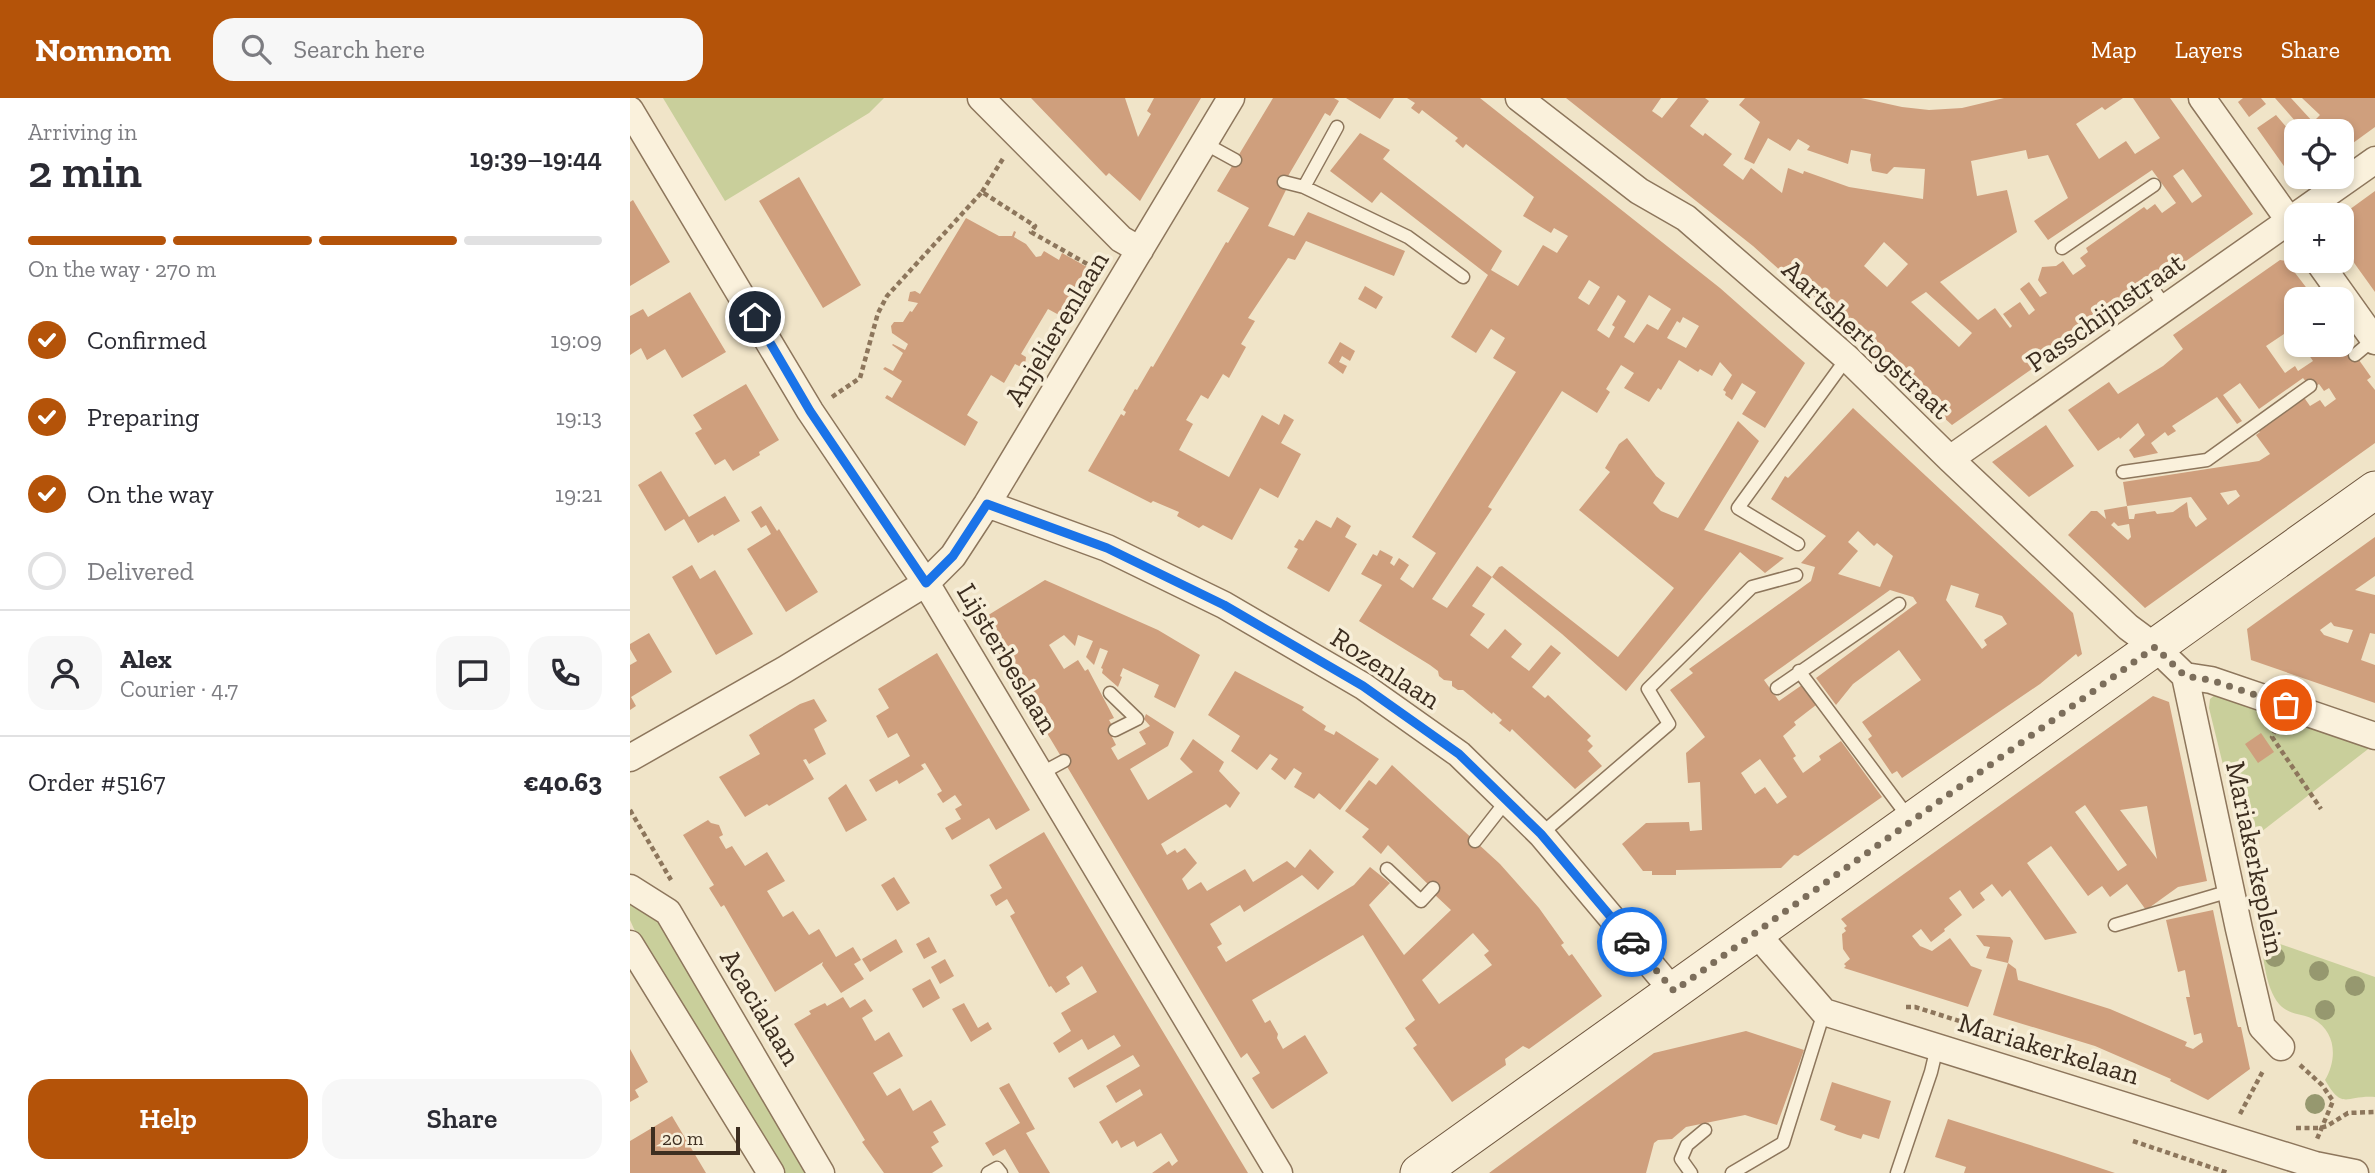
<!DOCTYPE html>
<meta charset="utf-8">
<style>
body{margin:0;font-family:"Zilla Slab",serif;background:#f7f7f7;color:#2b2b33;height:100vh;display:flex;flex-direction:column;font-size:26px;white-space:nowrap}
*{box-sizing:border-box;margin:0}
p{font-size:23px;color:#7c7c81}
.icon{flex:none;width:38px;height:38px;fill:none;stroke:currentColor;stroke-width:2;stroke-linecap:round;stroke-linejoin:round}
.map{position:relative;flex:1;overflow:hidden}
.side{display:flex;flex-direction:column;background:#fff;width:630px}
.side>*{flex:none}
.fabs{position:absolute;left:1654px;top:21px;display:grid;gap:14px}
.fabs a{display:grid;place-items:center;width:70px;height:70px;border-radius:14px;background:#fff;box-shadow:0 4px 10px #0003;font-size:35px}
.scale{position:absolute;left:21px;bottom:18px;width:89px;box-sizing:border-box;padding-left:7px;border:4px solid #3d2e20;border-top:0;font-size:19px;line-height:24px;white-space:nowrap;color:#3d2e20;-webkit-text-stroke:5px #f7eed8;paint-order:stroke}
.pin{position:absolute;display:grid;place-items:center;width:60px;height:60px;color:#fff;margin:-30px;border:4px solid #fff;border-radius:50%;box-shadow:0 2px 7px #0007}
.courier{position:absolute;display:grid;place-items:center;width:70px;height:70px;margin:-35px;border:5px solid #1a73e8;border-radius:50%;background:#fff;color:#222;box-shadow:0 2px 9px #0007}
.head em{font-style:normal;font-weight:600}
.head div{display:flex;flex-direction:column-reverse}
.head{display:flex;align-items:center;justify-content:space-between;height:119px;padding:0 28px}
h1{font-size:46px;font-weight:600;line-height:52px}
.bar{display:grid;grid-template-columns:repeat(4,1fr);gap:10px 7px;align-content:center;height:84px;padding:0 28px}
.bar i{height:9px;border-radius:5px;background:#e1e1e2}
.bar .active{background:#b45309}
.bar p{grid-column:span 4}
.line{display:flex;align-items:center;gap:18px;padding:0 28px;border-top:2px solid #e1e1e2}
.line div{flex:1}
.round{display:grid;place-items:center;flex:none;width:74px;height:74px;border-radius:21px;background:#f7f7f7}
ol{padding:0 28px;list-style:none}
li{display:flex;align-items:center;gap:21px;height:77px}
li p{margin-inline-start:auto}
li .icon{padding:7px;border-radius:50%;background:#b45309;color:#fff;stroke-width:4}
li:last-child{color:#7c7c81}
li i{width:38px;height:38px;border:4px solid #e1e1e2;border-radius:50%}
.cta{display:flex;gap:14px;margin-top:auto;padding:14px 28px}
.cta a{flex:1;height:80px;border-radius:21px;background:#b45309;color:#fff;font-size:28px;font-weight:600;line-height:80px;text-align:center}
.cta a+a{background:#f7f7f7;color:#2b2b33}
header{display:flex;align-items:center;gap:42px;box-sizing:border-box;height:98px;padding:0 35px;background:#b45309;color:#fff}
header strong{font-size:33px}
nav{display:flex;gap:38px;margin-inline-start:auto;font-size:24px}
.search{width:490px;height:63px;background:#f7f7f7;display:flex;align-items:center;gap:18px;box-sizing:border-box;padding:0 24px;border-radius:21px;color:#7c7c81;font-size:26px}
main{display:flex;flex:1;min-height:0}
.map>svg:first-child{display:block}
.green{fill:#c9cf9b}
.building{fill:#cf9f7d;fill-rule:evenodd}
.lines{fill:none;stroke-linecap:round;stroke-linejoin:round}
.service-casing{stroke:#8d765c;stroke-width:15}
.minor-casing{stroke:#8d765c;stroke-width:29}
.secondary-casing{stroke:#6f573f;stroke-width:39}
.path{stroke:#8d765c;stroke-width:4.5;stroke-dasharray:5 3.5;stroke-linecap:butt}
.service{stroke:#faf1dc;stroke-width:12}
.minor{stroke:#faf1dc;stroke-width:26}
.secondary{stroke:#faf1dc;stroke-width:37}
.tree{fill:#96986f}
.done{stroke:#7c6e5b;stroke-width:7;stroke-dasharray:0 12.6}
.route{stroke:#1a73e8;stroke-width:9}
.labels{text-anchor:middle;stroke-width:7;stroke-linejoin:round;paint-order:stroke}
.street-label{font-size:28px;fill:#3d2e20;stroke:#f7eed8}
</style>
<header>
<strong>Nomnom</strong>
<div class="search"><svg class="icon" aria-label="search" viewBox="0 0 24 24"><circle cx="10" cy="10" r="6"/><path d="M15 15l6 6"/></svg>Search here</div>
<nav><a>Map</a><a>Layers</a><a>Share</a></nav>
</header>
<main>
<section class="side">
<div class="head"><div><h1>2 min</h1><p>Arriving in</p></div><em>19:39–19:44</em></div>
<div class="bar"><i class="active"></i><i class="active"></i><i class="active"></i><i></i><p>On the way · 270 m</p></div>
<ol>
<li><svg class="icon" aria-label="check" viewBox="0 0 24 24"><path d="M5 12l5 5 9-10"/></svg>Confirmed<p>19:09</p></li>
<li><svg class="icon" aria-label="check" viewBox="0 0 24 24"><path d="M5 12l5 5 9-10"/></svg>Preparing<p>19:13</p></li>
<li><svg class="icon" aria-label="check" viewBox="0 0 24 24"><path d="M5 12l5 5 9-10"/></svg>On the way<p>19:21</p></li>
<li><i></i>Delivered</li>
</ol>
<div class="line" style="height:126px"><a class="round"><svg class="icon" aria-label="person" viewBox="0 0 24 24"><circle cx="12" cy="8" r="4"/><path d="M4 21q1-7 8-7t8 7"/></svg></a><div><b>Alex</b><p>Courier · 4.7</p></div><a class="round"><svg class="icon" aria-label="chat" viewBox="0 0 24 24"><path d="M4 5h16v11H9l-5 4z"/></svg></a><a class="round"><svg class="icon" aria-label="phone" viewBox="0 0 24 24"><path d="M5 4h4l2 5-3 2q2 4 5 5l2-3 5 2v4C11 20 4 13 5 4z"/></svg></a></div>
<div class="line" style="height:91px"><div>Order #5167</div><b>€40.63</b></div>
<div class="cta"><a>Help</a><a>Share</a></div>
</section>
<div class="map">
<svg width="1745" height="1075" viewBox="0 0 1745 1075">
<rect width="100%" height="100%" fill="#f0e4c8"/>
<!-- green -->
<path class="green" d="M33 0H254L239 15 95 103Z
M1586 596 1742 648 1613 748 1579 610 1580 601Z
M0 804 23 816 177 1075H151L4 831 0 822Z
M1630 839 1745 879V999C1715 997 1713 1013 1695 982 1707 962 1707 934 1683 921 1671 915 1659 917 1649 906 1635 889 1634 860 1630 839Z"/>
<!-- building -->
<path class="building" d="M401 0H495L508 39 521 16 517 13 524 0H571L510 103 479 75 476 78Z
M643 0H704L709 3 700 18 695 15 651 90 656 92 638 128 664 138 678 114 775 153 764 178 676 143 665 162 658 160 618 220 625 223 611 246 616 249 599 280 593 276 578 301 571 297 556 322 563 326 549 352 599 379 632 317 649 327 654 316 664 322 651 345 671 356 648 400 630 390 602 442 573 427 569 430 547 418 549 414 523 403 521 405 458 373 491 316 494 318 496 314 493 312 505 291 507 292 521 268 523 269 596 144 598 145 619 110 587 93Z
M716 0H764L750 21Z
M777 0H850L1090 190 1175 265 1135 330 1112 316 1126 294 1112 285 1102 302 1095 297 1096 294 1093 292 1102 277 1090 264 1082 278 1070 271 1068 274 1049 262 1031 292 1028 290 1019 304 994 290 1004 275 991 267 976 291 980 294 967 315 932 293 858 409 862 411 802 501 817 510 847 468 862 479 869 469 872 468 988 559 1044 490 949 412 980 374 975 370 989 346 997 340 1026 378 1035 385 1023 405 1031 413 1048 420 1108 323 1129 343 1074 432 1154 460 1135 475 1110 454 996 593 932 536 862 479 842 508 855 516 840 537 858 551 875 531 892 546 881 559 899 573 921 547 931 555 902 589 915 600 918 597 961 638 957 642 963 648 958 653 972 668 945 691 884 633 882 631 880 634 869 625 872 622 863 614 862 616 833 592H828L822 588V583L814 582 809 578 808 573 800 567 729 523 752 487 731 476 743 456 747 458 750 452 763 459 760 465 764 468 769 460 779 467 770 481 783 490 806 455 782 439 886 274 863 260 875 240 861 231 846 255 821 239 858 177 751 94 742 105 700 73 730 35 760 52 753 61 872 153 861 172 888 188 913 147 927 155 938 138 924 130 921 135 893 118 904 99 836 46 833 50 825 43 828 40 792 12 789 16 781 10 785 5ZM959 182 970 189 959 207 948 200ZM988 197 996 203 982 227 985 229 979 240 967 232ZM1019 197 1041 211 1028 232 1017 226 1004 245 994 239ZM1053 219 1069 228 1056 250 1037 240 1047 223 1050 225Z
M936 0H1031L1022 13 1032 20 1048 0H1075L1079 3 1060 28 1073 38 1075 35 1102 56 1093 67 1113 82 1121 70 1152 95 1158 70 1173 76 1174 73 1219 89 1293 101 1295 71 1264 69 1257 76 1242 73 1240 62 1241 56 1221 52 1218 66 1177 52 1180 48 1168 41 1160 53 1138 40 1124 66 1114 61 1130 24 1109 7 1115 0H1231L1272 9 1299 12 1332 10 1374 0H1493L1475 12 1472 9 1446 26 1469 61 1496 43 1505 56 1530 40 1503 0H1540L1623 116 1322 327 1123 148ZM1396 52 1398 61 1418 57 1438 100 1404 123 1418 142 1522 72 1546 105 1532 115 1525 106 1517 112 1514 109 1473 138 1456 150 1458 154 1450 160 1456 168 1443 177 1433 163 1426 168 1412 169 1408 182 1417 195 1410 199 1399 184 1390 191 1405 212 1399 217 1390 204 1373 216 1382 228 1380 230 1365 210 1348 222 1310 184 1387 134 1377 92 1347 98 1341 63ZM1553 71 1572 98 1562 105 1543 78ZM1254 144 1278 166 1257 189 1234 168ZM1296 194 1342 235 1329 249 1281 204Z
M1613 0H1631L1636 6 1619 19 1608 4Z
M1645 0H1661L1683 24 1690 17 1672 0H1745V29L1712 53V33H1671L1673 32Z
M1646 17 1665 39 1666 37V79H1676L1666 85 1627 30Z
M169 79 231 187 193 210 129 103Z
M1745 93V194L1712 148V117Z
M3 102 40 164 0 188V104Z
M336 120 369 138H382L384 133 386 134 384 139 396 146 406 159 411 158 414 153 429 162 432 155 457 169 429 217 418 211 391 256 396 259 395 268 391 269 385 266 374 285 361 277 337 317 348 324 335 348 255 300 257 297 262 300 272 283 253 271 255 269 263 273 273 255 262 247 263 246 275 252 278 246 262 235 261 228 264 224H273L280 213 282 214 288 205 278 203 280 194 285 193 290 196Z
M1650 162 1656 163 1685 201H1666V236L1658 241 1654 236 1636 248 1655 275 1665 268 1668 273 1683 263 1672 247H1712V238L1741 279 1737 282 1745 292V345L1515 510 1438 437 1461 413H1467L1476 421 1474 412 1497 408 1499 421H1504L1505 416 1525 413 1527 416 1543 414 1557 404 1559 419 1566 429 1577 421 1561 399 1497 408 1493 384 1629 363 1640 356 1626 337 1630 334 1627 331 1673 298 1680 308 1690 302 1695 309 1706 301 1699 290 1694 293 1689 286 1682 291 1673 280 1629 311 1610 285 1593 297 1612 323 1607 326 1587 299 1542 328 1546 333 1538 338 1535 334 1521 345 1528 355 1504 360 1499 352 1515 337 1508 325 1490 341 1489 339 1468 353 1438 312 1479 284 1488 296 1533 268 1553 251 1543 237ZM1606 392 1610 398 1598 407 1590 395ZM1484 424 1488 428 1499 426 1501 439 1498 442 1481 427Z
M735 188 753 199 746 211 728 201Z
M60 194 96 254 52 280 35 251 17 262 11 250 0 257V218L13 211 18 219Z
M710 244 725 253 720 263 712 258 709 264 717 268 713 276 698 265Z
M116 286 149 342 129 354 130 357 103 373 95 361 85 367 65 335 72 331 63 317Z
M1223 310 1443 515 1452 556 1448 559 1446 556 1410 586 1272 680 1267 673 1262 676 1238 641 1242 638 1232 624 1291 582 1269 552 1223 586 1206 607 1186 580 1287 505 1283 499 1260 492 1134 582 1149 603 1172 587 1186 607 1164 624 1166 627 1153 638 1166 658 1163 660 1173 675 1191 662 1189 658 1211 643 1252 699 1168 758 1164 757 1151 770 1046 772V777H1022V773H1013L992 746 1016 725 1059 724 1060 733 1072 732 1070 684 1058 685 1056 655 1075 639 1040 592 1063 575 1059 571 1181 483 1185 469 1171 465 1196 438 1141 401 1155 378 1158 380ZM1228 433 1244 448 1247 445 1263 458 1250 489 1208 476 1228 453 1218 444ZM1321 487 1349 496 1345 509 1372 518 1377 526 1354 542 1357 547 1352 551 1316 502ZM1130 661 1157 699 1147 706 1135 689 1125 696 1111 675Z
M1416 327 1444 368 1399 399 1362 364Z
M31 373 59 419 95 398 110 423 84 438 83 436 68 445 54 421 35 433 8 387Z
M131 408 147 433 149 431 188 494 156 514 117 451 141 436 136 427 131 430 121 414Z
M707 419 721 428 715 439 727 446 699 494 657 470 668 451 664 449 669 441 673 443 686 422 701 430Z
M1745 439V478L1725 492 1745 497V536L1740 535 1731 562 1745 567V605L1621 562 1617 531ZM1701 524 1704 528 1723 532 1718 545 1694 537 1690 532Z
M62 467 70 481 85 472 123 536 86 557 42 479Z
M415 482 528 532 570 557 545 610 524 599 529 587 493 570 490 578 492 579 488 589 472 575 473 571 471 570 478 553 470 550 464 567 456 559 463 543 448 537 445 548 434 537 419 547 434 571 448 562 455 573 458 571 484 620 479 622 487 636 482 639 486 647 481 650 488 662 516 646 509 634 520 628 514 621 516 616 544 634 538 648 500 671 518 702 563 674 550 661 563 641 594 664 589 673 610 695 600 710 596 706 531 746 537 757 545 752 547 755 555 750 567 765 552 781 558 792 571 784 577 793 615 771 623 784 657 763 665 770 680 751 704 774 688 792 672 777 614 814 610 807 580 826 592 846 587 849 596 864 724 787 740 769 760 785 739 807 774 857 821 812 805 797 807 795 758 747 751 756 732 739 739 731 715 713 739 682 746 687 762 667 870 766 909 810 934 845 931 847 939 858 942 856 972 898 899 951 893 948 875 961 876 967 822 1004 783 950 787 947 775 930 785 922 733 837 622 902 635 925 640 922 648 936 647 940 653 951 675 937 698 975 643 1011 641 1010 622 980 630 975 617 955 611 960 371 558 368 560 347 524ZM843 835 859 853 854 857 862 867 809 906 792 882Z
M19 535 42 574 1 599 6 608 0 612V567L7 563 0 551V546Z
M307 555 400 712 366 732 359 720 322 742 315 730 331 721 325 711 332 707 325 697 313 705 307 696 312 693 295 665 291 667 294 671 269 686 267 682 246 694 239 682 280 658 267 635 258 640 246 618 259 610 248 591Z
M605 573 674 609 672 612 696 628 694 632 704 637 706 633 749 661 710 712 689 695 684 701 664 689 672 675 664 670 655 682 641 671 648 661 640 656 627 672 601 653 610 638 578 617Z
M1523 598 1539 604 1577 783 1548 789 1516 812 1497 786 1480 799 1472 788 1458 798 1421 748 1397 765 1447 835 1415 842 1380 792 1372 799 1362 786 1350 795 1355 802 1343 811 1330 792 1319 800 1332 817 1314 831 1315 833 1301 844 1291 831 1282 838 1290 848 1302 853 1320 840 1341 868 1352 872 1338 909 1214 870 1216 868 1214 866 1220 861 1213 851 1212 836 1216 833 1214 830 1217 828 1211 821ZM1455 707 1497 767 1488 773 1445 714ZM1517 708 1522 735 1527 761 1490 712Z
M184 601 197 623 184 631 196 656 179 666 176 661 173 662 184 681 139 708 137 706 115 719 89 679 130 656 119 637 170 606Z
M1631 635 1644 654 1628 665 1615 646Z
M216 686 237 722 216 734 198 700Z
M78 722 81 725 89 727 93 737 89 739 96 751 102 748 115 768 137 754 155 783 137 793 153 819 163 813 179 837 189 831 206 859 223 849 231 862 224 866 234 881 211 895 192 867 193 864 145 894 94 807 91 809 79 790 84 787 53 737Z
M414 734 482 849 618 1075H522L539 1063 542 1068 548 1063 531 1035 507 1049 504 1043 491 1050 487 1042 482 1046 469 1024 513 997 510 991 486 1005 476 988 510 968 503 957 444 990 438 980 491 948 484 937 458 952 452 941 429 955 423 945 441 933 431 915 467 894 452 868 436 879 440 886 426 895 421 888 419 889 380 818 385 815 377 801 366 808 360 797 372 790 359 767Z
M264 779 280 805 267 813 251 787Z
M1583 812 1607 926 1608 929H1611L1620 971 1578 1002 1540 983 1541 981 1465 948 1363 917 1378 865 1356 860 1360 849 1354 848 1346 837 1380 839 1383 843 1378 865 1386 871 1388 882 1480 911 1557 944 1555 948 1563 951 1573 944 1571 935 1564 937 1556 899H1560L1555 872 1548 874 1536 822Z
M299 839 307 854 294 861 286 846Z
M266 841 273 854 240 874 232 861Z
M315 861 324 878 310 886 301 869Z
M300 881 310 900 293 910 282 891Z
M213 899 220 910 235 901 243 913 232 920 245 943 259 934 273 958 243 975 257 998 270 990 283 1013 301 1002 316 1027 303 1034 309 1044 301 1049 313 1068 302 1075H254L232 1044 235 1042 164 926 181 916 179 913 195 905 197 908Z
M334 905 348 930 358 924 362 931 341 944 322 911Z
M1116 933 1174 952 1147 1027 1115 1017 1056 1029 1042 1041 1028 1042 1024 1045 1016 1075H859L1024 955Z
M0 951 18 984 5 992 9 999 0 1004Z
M1202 984 1261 1003 1249 1041 1233 1036 1231 1041 1218 1037 1204 1032 1206 1028 1190 1022Z
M379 985 405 1031 396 1035 420 1075H389L375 1051 363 1058 355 1045 390 1025 369 990Z
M42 1018 76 1075H0V1043Z
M1318 1021 1428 1056 1485 1075H1334L1336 1069 1305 1059Z"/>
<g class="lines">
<!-- service casing -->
<g class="service-casing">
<path id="service" d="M574 45 605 62
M654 84 674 89 778 139 833 179
M674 89 707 29
M1432 150 1524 87
M1521 188 1536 210
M1725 257 1744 241
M1493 374 1577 362 1680 288
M1168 446 1108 410 1217 260
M1169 573 1279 720
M1147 590 1269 506
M480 595 507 621 485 632
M410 676 434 663
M911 736 1039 626 1018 591 1122 489 1166 477
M845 743 877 702
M757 771 791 803 803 790
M1485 827 1600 793
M358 1075 367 1070 371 1075
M1061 1075 1051 1061 1057 1047 1075 1032
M1102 1075 1153 1045 1194 914
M1267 1075 1301 974 1307 949"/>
</g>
<!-- minor casing -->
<g class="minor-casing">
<path id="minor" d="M351 0 491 141 510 152
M889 0 1009 93 1056 120 1217 260 1320 361 1498 529 1525 549 1555 578 1581 582 1745 638
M1572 0 1666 132
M0 12 180 313 296 485 649 1075
M1667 117 1745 62
M1688 163 1745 243
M1320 361 1666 118
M357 406 477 450 594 507 733 588 829 656 911 736 1043 893
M1555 578 1609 831 1632 929 1651 949
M0 660 154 572 296 485 323 458 357 406 601 0
M0 790 38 814 191 1075
M1126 835 1194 914 1685 1067 1725 1075
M0 846 141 1075"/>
</g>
<!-- secondary casing -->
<g class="secondary-casing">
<path id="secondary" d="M789 1075 1745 392"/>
</g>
<!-- path -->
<path class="path" d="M352 94 374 59
M202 299 230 280 248 215 257 198 352 94 405 128 401 134 459 167 467 169
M1646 631 1642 639 1691 711
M0 712 41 782
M1276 909H1285L1482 971
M1670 967 1692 987 1703 1003 1687 1041
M1610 1016 1634 971
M1666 1030H1690L1697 1028 1718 1015 1745 1014
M1503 1043 1598 1075"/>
<!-- service -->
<use href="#service" class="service"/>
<!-- minor -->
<use href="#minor" class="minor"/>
<!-- secondary -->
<use href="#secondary" class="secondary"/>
</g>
<!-- trees -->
<g class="tree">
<circle cx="1645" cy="859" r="10"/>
<circle cx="1689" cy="873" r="10"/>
<circle cx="1725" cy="888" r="10"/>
<circle cx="1695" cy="912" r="10"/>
<circle cx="1685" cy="1006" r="10"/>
</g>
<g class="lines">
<!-- done -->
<path class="done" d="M1002 844 1044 893 1525 549 1555 578 1581 582 1656 607"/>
<!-- route -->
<path class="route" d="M125 219 180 313 296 485 323 458 357 406 477 450 594 507 733 588 829 656 911 736 1002 844"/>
</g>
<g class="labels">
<!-- street labels -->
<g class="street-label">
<text transform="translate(1475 214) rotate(-35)" y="10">Passchijnstraat</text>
<text transform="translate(426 230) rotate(-59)" y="10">Anjelierenlaan</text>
<text transform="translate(1237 241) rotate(43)" y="10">Aartshertogstraat</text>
<text transform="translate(378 560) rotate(59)" y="10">Lijsterbeslaan</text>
<text transform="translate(756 570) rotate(33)" y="10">Rozenlaan</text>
<text transform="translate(1626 760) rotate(78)" y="10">Mariakerkeplein</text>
<text transform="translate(131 909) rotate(59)" y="10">Acacialaan</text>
<text transform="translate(1419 950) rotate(17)" y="10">Mariakerkelaan</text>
</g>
</g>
</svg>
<div class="fabs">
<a><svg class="icon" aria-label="locate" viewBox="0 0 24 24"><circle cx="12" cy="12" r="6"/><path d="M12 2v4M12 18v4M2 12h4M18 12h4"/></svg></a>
<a>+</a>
<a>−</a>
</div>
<div class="scale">20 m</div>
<div class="pin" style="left:1656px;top:607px;background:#ea580c"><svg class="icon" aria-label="bag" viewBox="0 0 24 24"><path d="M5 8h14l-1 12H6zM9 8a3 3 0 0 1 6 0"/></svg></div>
<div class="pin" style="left:125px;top:219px;background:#1f2937"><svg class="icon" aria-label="home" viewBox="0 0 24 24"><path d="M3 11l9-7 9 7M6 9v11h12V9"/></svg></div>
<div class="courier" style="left:1002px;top:844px"><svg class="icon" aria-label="car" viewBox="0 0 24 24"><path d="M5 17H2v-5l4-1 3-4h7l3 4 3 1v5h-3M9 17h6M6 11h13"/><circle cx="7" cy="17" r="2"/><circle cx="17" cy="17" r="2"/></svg></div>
</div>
</main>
